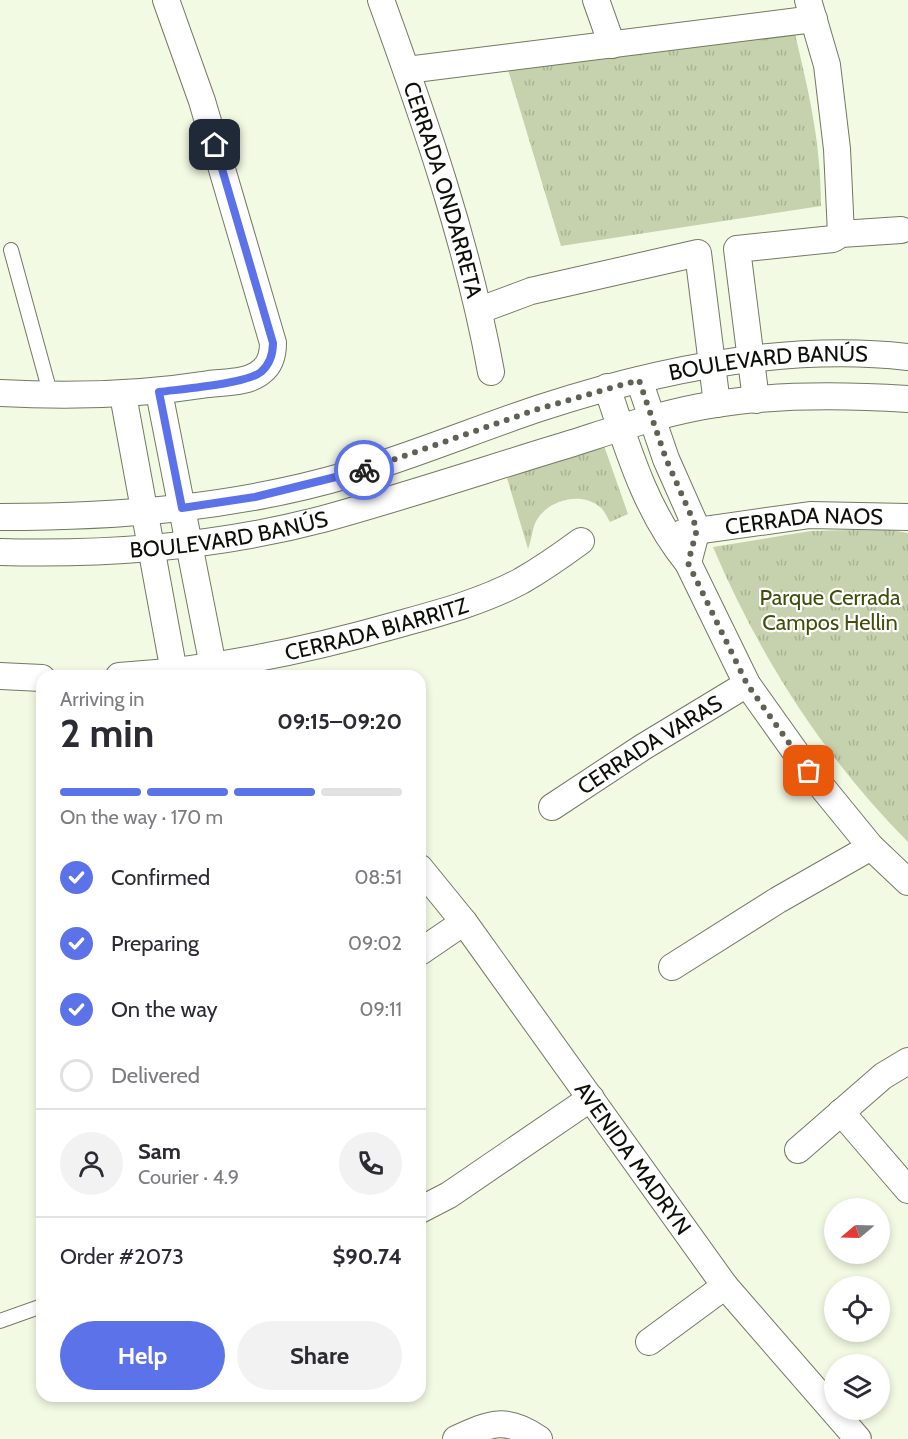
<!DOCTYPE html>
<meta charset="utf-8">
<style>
body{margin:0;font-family:Cabin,sans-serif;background:#f2f2f3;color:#2b2b33;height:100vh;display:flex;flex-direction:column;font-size:22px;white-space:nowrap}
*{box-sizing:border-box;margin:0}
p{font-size:20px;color:#7c7c81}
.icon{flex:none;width:33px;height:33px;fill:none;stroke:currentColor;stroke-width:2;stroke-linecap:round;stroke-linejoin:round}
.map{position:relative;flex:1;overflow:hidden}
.drawer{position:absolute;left:36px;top:670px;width:390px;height:732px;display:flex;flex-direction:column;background:#fff;border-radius:18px;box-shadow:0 3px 9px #0003}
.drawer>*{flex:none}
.needle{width:39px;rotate:251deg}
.buttons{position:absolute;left:824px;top:1198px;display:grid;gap:12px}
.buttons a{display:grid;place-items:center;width:66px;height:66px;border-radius:50%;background:#fff;box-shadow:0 3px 9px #0003;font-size:30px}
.pin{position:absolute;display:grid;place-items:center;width:51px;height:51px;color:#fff;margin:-26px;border-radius:12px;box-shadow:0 3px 9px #0006}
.courier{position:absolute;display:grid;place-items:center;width:60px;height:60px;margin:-30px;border:4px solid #5c72e9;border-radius:50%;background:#fff;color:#222;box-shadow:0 2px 8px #0007}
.summary em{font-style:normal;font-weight:700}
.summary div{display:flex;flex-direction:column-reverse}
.summary{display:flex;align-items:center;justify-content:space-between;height:102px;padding:0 24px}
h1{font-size:39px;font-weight:700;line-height:45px}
.bar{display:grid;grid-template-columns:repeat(4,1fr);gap:9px 6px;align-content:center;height:72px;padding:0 24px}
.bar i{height:8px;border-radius:4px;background:#e1e1e2}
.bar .active{background:#5c72e9}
.bar p{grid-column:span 4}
.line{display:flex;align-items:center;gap:15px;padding:0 24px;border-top:2px solid #e1e1e2}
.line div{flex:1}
.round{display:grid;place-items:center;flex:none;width:63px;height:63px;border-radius:32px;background:#f2f2f3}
ol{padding:0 24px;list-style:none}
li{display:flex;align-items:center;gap:18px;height:66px}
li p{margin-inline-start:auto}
li .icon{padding:6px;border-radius:50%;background:#5c72e9;color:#fff;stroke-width:4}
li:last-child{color:#7c7c81}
li i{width:33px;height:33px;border:3px solid #e1e1e2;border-radius:50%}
.primary-button{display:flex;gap:12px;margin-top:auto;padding:12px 24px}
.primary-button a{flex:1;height:69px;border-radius:36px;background:#5c72e9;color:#fff;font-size:24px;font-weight:700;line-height:69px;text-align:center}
.primary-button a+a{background:#f2f2f3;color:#2b2b33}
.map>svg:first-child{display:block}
.grass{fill:url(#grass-tufts)}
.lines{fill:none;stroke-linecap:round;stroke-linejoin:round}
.service-casing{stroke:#727964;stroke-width:16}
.minor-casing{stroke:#727964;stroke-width:28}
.service{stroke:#fff;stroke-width:14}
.minor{stroke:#fff;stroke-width:26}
.done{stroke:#5e6255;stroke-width:6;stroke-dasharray:0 10.8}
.route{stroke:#5c72e9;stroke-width:8}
.labels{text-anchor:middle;stroke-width:4.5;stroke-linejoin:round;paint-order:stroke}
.street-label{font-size:22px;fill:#0d1008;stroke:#fff}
.park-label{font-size:22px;fill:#3f4e0b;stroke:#fff}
</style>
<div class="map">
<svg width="908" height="1439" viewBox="0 0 908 1439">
<defs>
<pattern id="grass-tufts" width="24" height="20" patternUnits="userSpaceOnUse" patternTransform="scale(1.5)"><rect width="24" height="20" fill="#c6d2ad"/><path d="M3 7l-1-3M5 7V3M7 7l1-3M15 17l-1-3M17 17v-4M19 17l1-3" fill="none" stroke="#a9b393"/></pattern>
</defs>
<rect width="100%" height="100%" fill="#f3fae3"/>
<!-- grass -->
<path class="grass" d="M793 26C808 88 821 141 821 206L561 246 506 63Z
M602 440 628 514 610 522C607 517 604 510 600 507 581 491 550 500 538 518 532 526 532 540 528 549L507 478Z
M885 529 908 533V842C824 757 760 658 713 547L811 531Z"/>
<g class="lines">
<!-- service casing -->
<g class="service-casing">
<path id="service" d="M11 250 51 396
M0 1321 42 1306"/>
</g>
<!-- minor casing -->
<g class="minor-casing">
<g id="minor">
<path id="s1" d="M381 0C425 121 468 245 491 372"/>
<path d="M596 0 612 45"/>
<path d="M808 0 827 65 837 149 841 234"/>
<path d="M407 70 814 19"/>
<path d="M480 310 531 291 698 253 717 404"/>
<path d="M607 387C628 450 646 512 688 563L697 529 666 459 639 380"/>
<path d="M159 392 213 666"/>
<path d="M0 393C71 397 139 395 209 384 226 382 249 383 262 371 271 364 273 354 273 343L202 101 166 0"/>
<path d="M123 395 174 672"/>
<path d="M756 400 737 249 833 239 841 234 901 230"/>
<path id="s2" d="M0 517C119 517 236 508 351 474 415 455 477 429 540 408 656 370 786 343 908 357"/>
<path id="s3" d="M682 533 810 515 908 517"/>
<path id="s4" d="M0 552C109 555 217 547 323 519 407 496 490 468 573 443 620 428 668 411 717 404 779 394 845 395 908 399"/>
<path d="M688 563 747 684 809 771 871 847 908 882"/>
<path d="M0 676 42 678"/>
<path id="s5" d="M119 676C214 670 305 651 396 625 439 613 482 602 521 581 542 569 562 555 581 541"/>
<path id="s6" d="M552 807 643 747 747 684"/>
<path id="s7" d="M420 868 464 922 725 1286 858 1439"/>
<path d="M420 952 464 922"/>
<path d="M672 967 778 900 871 847"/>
<path d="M841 1112 908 1190"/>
<path d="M798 1150 883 1076 908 1061"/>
<path d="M420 1210 449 1195 591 1098"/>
<path d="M649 1342 725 1286"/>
<path d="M456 1439C491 1423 506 1416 539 1439"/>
</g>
</g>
<!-- service -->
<use href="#service" class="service"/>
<!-- minor -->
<use href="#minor" class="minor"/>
</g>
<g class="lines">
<!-- done -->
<path class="done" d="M364 470 538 409 639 380 666 459 697 529 688 563 747 684 809 771"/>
<!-- route -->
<path class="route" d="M215 145 273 343C273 354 270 364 261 372 246 384 181 389 159 392L182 508 255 497 364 470"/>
</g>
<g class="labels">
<!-- street labels -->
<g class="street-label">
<text dy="8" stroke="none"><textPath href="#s1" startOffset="200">CERRADA ONDARRETA</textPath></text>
<text dy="8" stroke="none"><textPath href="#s2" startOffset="789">BOULEVARD BANÚS</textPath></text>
<text dy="8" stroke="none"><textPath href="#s3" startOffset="123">CERRADA NAOS</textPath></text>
<text dy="8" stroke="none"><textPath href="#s4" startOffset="230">BOULEVARD BANÚS</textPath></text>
<text dy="8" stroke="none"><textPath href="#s5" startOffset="262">CERRADA BIARRITZ</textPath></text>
<text dy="8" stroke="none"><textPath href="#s6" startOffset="116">CERRADA VARAS</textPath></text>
<text dy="8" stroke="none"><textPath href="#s7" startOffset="360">AVENIDA MADRYN</textPath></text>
</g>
<!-- park labels -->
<g class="park-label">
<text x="830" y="605">Parque Cerrada<tspan x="830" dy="25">Campos Hellin</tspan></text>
</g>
</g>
</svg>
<div class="buttons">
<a><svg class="needle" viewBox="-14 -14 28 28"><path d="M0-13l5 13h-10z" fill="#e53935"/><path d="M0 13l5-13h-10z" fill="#7c7c81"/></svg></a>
<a><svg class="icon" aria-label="locate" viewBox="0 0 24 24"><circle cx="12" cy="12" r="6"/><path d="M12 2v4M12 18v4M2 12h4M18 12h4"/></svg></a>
<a><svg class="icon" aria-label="layers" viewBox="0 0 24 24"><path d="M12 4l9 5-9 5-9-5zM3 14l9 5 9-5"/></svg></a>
</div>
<div class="pin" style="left:809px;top:771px;background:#ea580c"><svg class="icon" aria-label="bag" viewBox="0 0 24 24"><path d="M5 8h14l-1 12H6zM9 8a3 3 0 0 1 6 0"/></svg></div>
<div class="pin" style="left:215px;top:145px;background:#1f2937"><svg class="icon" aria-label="home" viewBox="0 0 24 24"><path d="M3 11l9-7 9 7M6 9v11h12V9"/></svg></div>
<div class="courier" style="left:364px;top:470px"><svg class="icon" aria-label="bike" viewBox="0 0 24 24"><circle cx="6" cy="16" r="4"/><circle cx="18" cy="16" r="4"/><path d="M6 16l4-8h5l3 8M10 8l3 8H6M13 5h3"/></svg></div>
<section class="drawer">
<div class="summary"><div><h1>2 min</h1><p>Arriving in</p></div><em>09:15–09:20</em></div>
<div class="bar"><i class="active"></i><i class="active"></i><i class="active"></i><i></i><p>On the way · 170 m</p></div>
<ol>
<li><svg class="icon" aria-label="check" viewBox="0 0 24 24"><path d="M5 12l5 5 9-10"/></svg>Confirmed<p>08:51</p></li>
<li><svg class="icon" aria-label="check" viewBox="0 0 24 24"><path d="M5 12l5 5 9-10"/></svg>Preparing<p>09:02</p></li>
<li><svg class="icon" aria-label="check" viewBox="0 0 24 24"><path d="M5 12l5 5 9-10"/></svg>On the way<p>09:11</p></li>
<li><i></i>Delivered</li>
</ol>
<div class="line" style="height:108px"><a class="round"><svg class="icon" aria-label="person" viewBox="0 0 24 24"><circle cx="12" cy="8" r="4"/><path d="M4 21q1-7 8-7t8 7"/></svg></a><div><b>Sam</b><p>Courier · 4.9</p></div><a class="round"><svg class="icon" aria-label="phone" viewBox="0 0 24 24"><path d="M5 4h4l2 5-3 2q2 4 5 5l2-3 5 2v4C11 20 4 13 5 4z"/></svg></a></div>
<div class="line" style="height:78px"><div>Order #2073</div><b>$90.74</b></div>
<div class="primary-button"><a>Help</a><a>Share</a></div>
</section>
</div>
